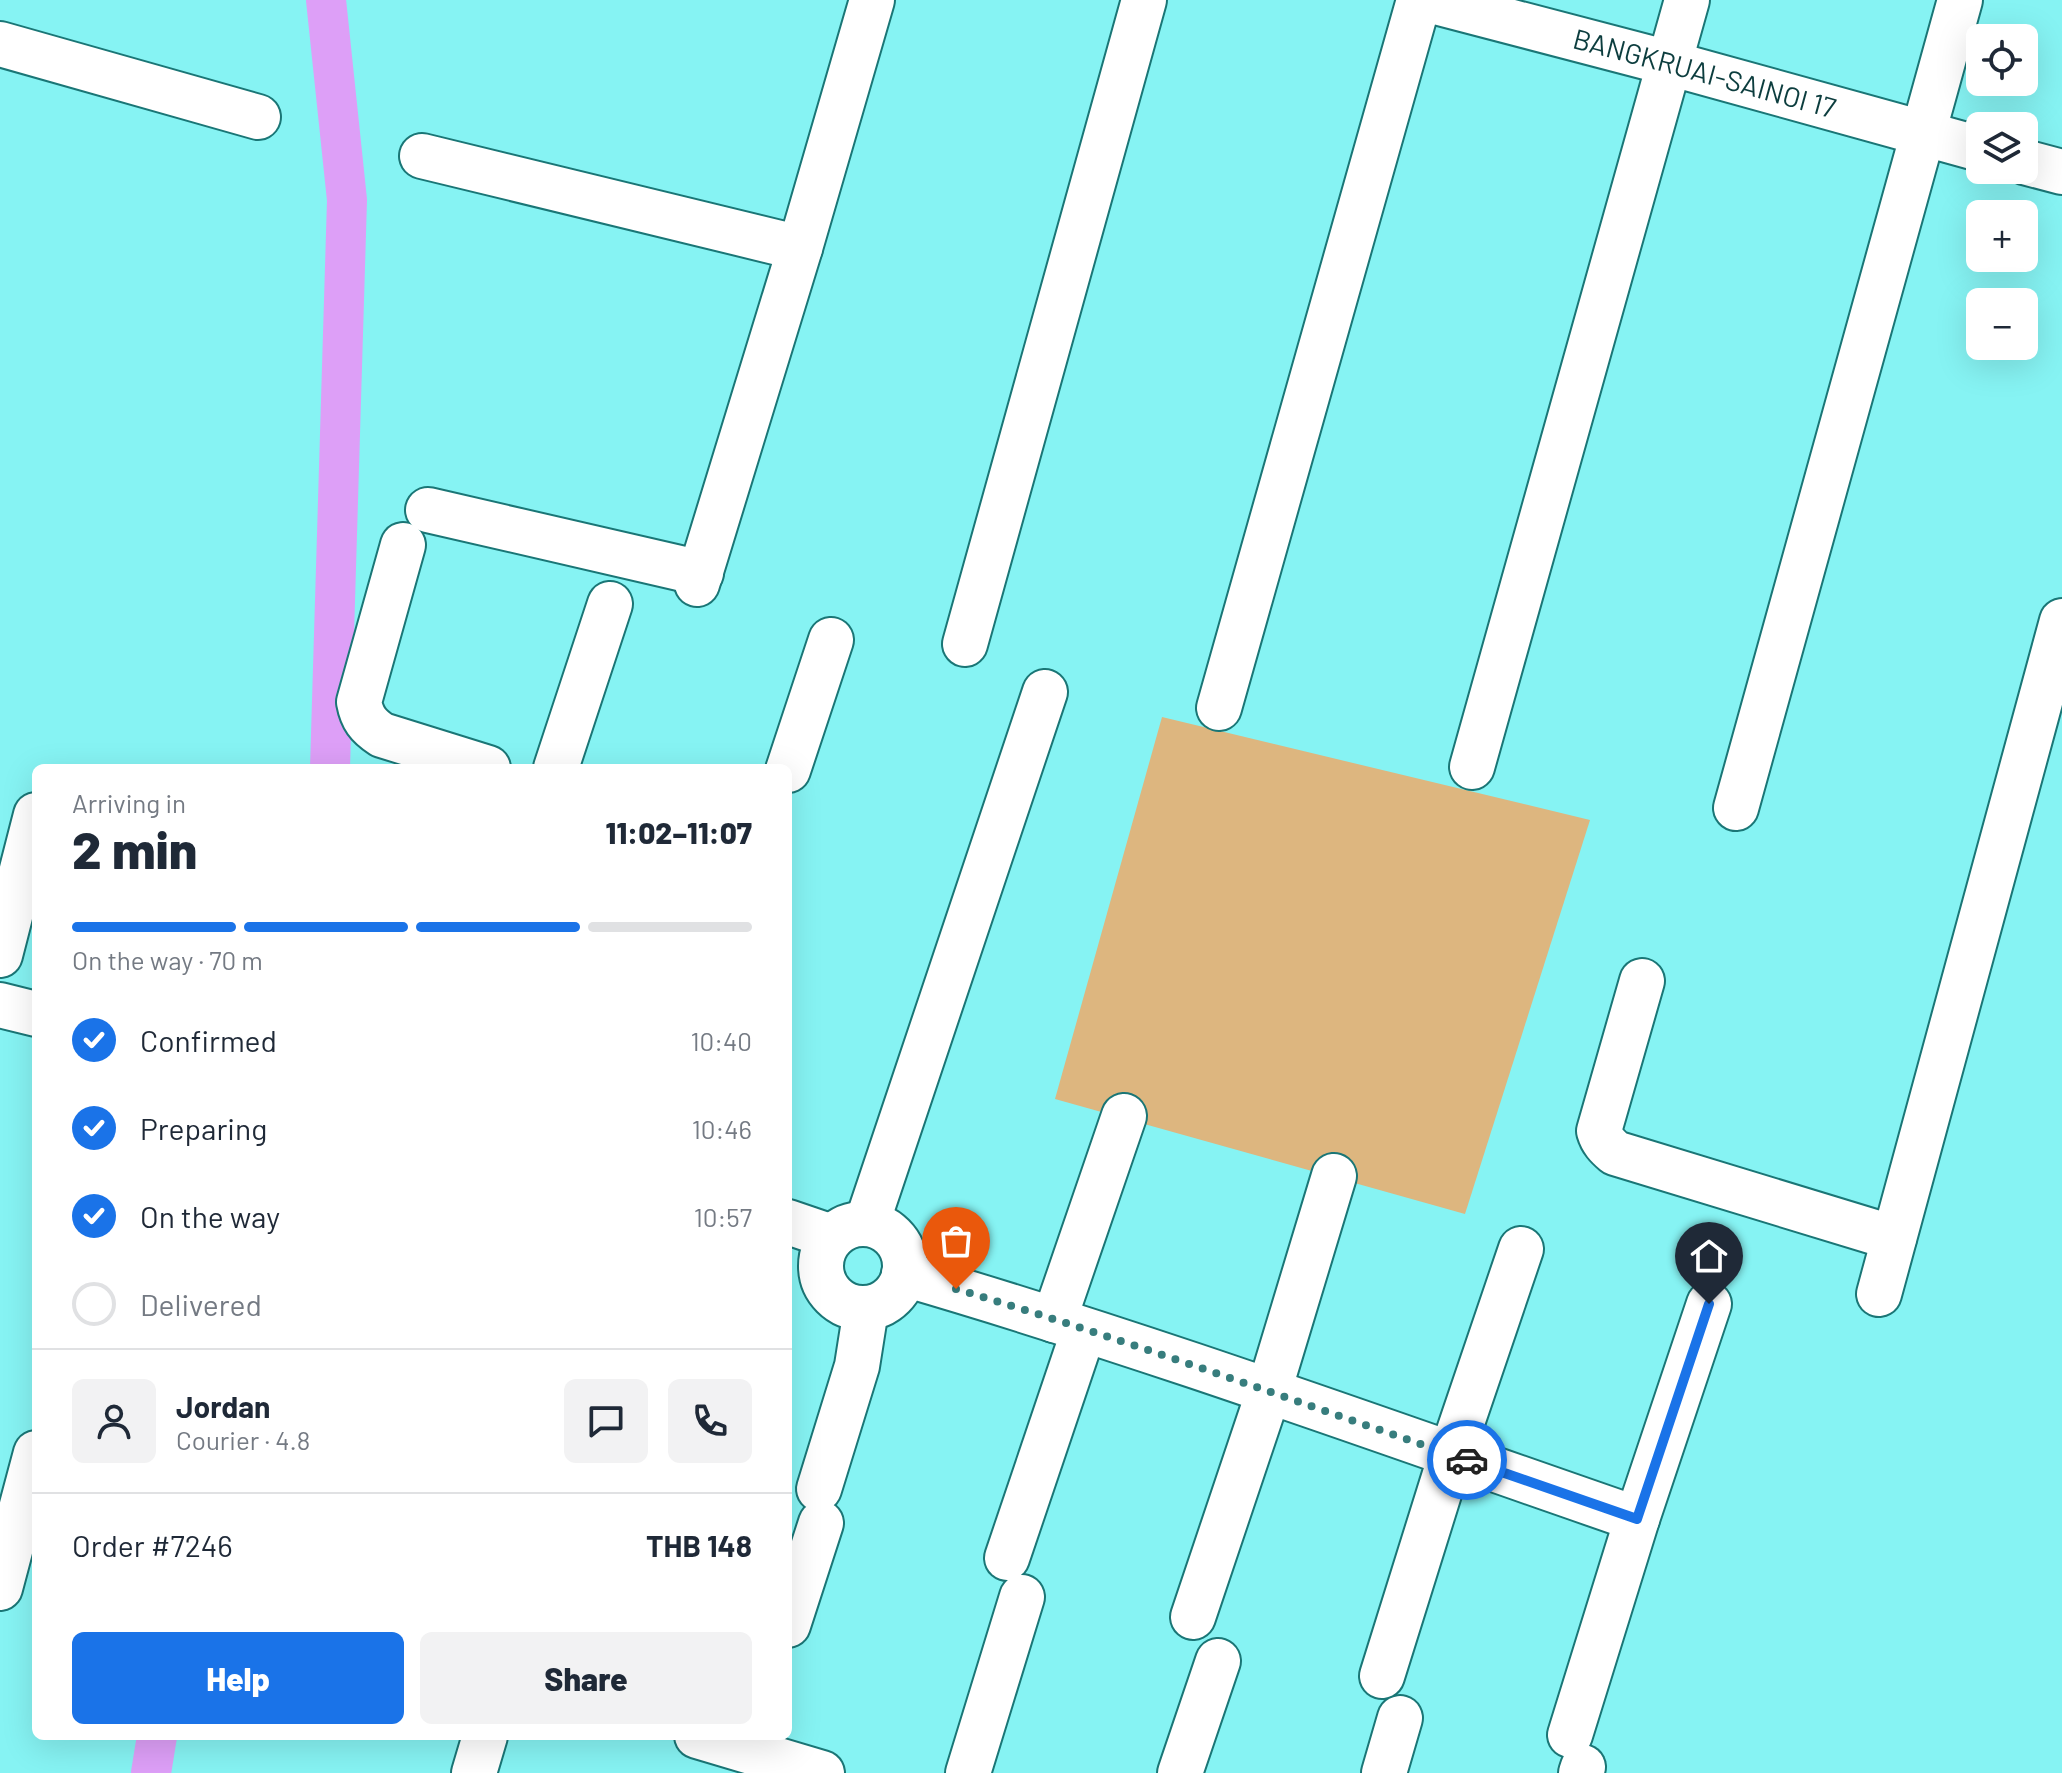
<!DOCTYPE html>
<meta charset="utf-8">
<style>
body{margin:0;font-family:Barlow,sans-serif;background:#f2f2f3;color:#1f2937;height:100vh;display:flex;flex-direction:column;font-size:30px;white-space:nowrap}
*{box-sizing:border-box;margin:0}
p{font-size:26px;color:#747a83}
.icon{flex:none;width:44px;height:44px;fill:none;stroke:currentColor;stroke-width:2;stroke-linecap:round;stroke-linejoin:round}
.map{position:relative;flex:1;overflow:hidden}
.drawer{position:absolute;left:32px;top:764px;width:760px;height:976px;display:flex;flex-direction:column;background:#fff;border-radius:12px;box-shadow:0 8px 32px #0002}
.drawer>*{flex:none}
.buttons{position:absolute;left:1966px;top:24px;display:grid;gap:16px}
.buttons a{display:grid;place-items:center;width:72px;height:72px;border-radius:12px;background:#fff;box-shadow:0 8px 32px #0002;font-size:40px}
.pin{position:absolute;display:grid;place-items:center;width:68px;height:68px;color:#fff;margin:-82px -34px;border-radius:50% 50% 50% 0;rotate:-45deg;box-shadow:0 0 8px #0007}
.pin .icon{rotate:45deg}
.courier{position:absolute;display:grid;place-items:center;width:80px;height:80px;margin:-40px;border:6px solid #1a73e8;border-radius:50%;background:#fff;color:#222;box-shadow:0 2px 10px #0007}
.head em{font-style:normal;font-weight:800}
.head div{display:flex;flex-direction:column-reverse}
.head{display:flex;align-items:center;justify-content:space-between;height:136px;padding:0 40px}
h1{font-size:52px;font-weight:800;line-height:60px}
.bar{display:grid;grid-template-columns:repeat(4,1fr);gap:12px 8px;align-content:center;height:96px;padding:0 40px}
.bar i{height:10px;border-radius:6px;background:#e0e1e3}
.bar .on{background:#1a73e8}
.bar p{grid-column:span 4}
.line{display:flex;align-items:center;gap:20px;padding:0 40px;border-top:2px solid #e0e1e3}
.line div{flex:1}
.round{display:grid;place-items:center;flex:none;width:84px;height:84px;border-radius:12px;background:#f2f2f3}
ol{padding:0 40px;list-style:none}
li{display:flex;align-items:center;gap:24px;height:88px}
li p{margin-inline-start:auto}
li .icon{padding:8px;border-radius:50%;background:#1a73e8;color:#fff;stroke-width:4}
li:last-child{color:#747a83}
li i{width:44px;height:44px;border:4px solid #e0e1e3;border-radius:50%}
.action{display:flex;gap:16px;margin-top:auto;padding:16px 40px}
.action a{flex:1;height:92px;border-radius:12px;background:#1a73e8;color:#fff;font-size:32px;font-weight:800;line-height:92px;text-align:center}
.action a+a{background:#f2f2f3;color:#1f2937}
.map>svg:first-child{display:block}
.green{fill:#ddb67f}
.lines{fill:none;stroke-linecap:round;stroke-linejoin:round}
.canal{stroke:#dd9ff7;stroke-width:40}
.minor-casing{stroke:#1a7676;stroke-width:48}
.minor{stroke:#fff;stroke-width:44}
.done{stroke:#377d7d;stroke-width:8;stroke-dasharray:0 14.4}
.route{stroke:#1a73e8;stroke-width:10}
.labels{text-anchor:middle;stroke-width:6;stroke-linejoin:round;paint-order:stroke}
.street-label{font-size:28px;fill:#0c3d3e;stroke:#86f3f3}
</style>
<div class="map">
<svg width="2062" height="1773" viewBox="0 0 2062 1773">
<rect width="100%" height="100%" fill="#86f3f3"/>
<!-- green -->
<path class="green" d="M1162 717 1590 820 1465 1214 1055 1099Z"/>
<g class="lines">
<!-- canal -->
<path class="canal" d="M326 0 347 200 330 768
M151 1773 157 1736"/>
<!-- minor casing -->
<g class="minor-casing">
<g id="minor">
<path id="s1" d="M1428 0 1669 63 1980 149"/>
<path d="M0 44 258 117"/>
<path d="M422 156 800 248"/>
<path d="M2024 162 2062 172"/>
<path d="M428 510 701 573"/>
<path d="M403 545 359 702C362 718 368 726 382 735L488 768"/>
<path d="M697 584 800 248 872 0"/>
<path d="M965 644 1144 0"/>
<path d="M1219 708 1419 0"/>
<path d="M1472 767 1687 0"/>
<path d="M556 768 610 604"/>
<path d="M788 770 831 640"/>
<path d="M1736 808 1960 0"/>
<path d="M0 955 36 815"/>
<path d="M1642 981 1599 1131C1602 1141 1607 1146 1615 1153L1894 1238"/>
<path d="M0 1005 36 1014"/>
<path d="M788 1222 832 1237"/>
<path d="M867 1223 1045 692"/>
<circle cx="863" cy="1266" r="42"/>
<path d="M904 1274C1151 1346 1394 1435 1637 1519"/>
<path d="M1879 1294 2062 621"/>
<path d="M1054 1320 1124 1116"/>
<path d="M819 1489 857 1366 866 1309"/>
<path d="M1007 1558 1084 1330"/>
<path d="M0 1588 36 1453"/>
<path d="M1193 1617 1269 1391 1334 1176"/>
<path d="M788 1625 821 1523"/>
<path d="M1382 1676 1451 1455 1521 1249"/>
<path d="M1570 1735 1637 1519 1709 1304"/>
<path d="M697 1736 822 1773"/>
<path d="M474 1773 485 1736"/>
<path d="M968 1773 1022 1597"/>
<path d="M1180 1773 1218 1661"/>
<path d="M1384 1773 1400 1718"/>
<path d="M1581 1773 1583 1767"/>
</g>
</g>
<!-- minor -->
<use href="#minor" class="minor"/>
</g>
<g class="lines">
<!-- done -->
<path class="done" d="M956 1289C1128 1340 1297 1402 1467 1460"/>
<!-- route -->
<path class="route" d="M1467 1460 1637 1519 1709 1304"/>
</g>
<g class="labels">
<!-- street labels -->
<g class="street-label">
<text dy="10" stroke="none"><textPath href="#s1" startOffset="286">BANGKRUAI-SAINOI 17</textPath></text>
</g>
</g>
</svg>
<div class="buttons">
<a><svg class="icon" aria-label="locate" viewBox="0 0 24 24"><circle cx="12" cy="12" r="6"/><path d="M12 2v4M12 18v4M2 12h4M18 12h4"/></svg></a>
<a><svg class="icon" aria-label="layers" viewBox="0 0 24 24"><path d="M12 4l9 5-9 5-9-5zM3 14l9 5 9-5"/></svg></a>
<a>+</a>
<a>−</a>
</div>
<div class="pin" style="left:956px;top:1289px;background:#ea580c"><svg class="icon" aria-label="bag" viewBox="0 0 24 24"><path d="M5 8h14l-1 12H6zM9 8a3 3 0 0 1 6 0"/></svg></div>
<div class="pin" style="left:1709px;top:1304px;background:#1f2937"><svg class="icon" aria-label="home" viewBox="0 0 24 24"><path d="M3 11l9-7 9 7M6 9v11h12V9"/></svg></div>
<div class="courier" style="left:1467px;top:1460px"><svg class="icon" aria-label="car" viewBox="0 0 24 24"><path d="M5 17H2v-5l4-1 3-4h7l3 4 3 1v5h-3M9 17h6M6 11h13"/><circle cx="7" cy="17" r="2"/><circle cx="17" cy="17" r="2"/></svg></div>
<section class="drawer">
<div class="head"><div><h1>2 min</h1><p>Arriving in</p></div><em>11:02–11:07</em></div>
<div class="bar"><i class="on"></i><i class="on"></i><i class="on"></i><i></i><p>On the way · 70 m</p></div>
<ol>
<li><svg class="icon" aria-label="check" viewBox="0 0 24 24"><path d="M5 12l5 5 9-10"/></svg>Confirmed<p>10:40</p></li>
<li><svg class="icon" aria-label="check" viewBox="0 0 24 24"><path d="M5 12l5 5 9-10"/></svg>Preparing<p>10:46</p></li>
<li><svg class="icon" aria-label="check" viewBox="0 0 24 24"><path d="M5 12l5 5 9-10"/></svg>On the way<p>10:57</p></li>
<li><i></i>Delivered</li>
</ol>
<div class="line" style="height:144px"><a class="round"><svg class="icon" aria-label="person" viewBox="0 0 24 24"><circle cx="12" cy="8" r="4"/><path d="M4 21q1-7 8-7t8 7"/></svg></a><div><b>Jordan</b><p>Courier · 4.8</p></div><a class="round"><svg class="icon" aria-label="chat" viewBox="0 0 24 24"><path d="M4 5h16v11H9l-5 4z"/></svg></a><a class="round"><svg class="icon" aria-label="phone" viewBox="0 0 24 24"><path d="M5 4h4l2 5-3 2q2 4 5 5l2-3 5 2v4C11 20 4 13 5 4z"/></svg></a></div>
<div class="line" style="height:104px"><div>Order #7246</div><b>THB 148</b></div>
<div class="action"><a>Help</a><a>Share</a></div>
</section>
</div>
